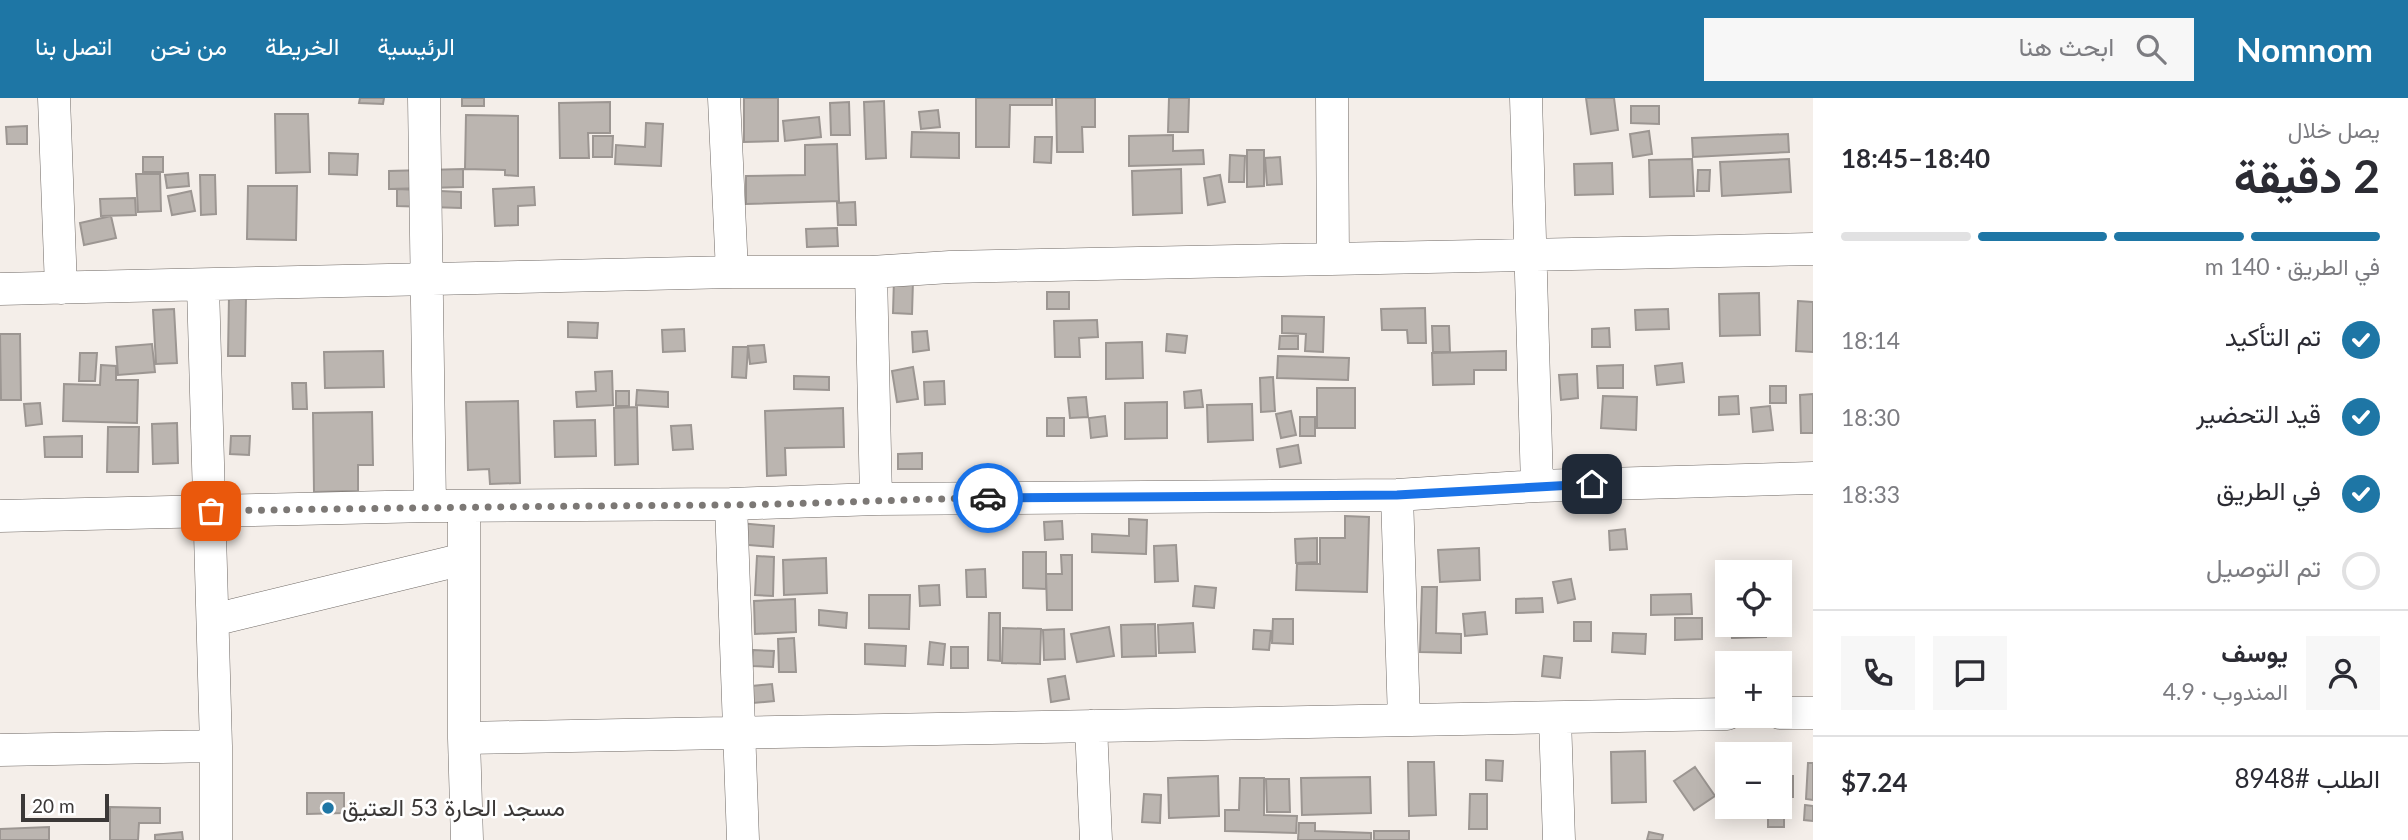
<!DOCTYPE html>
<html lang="ar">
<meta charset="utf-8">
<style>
body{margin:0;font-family:Lato,Vazirmatn,sans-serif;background:#f7f7f7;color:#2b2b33;direction:rtl;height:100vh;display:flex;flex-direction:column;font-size:26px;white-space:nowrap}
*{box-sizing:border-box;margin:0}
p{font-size:23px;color:#7c7c81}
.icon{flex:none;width:38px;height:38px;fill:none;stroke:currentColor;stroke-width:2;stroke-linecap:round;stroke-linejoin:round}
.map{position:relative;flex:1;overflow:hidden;direction:ltr}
.drawer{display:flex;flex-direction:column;background:#fff;width:595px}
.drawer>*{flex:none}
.controls{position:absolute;left:1715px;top:462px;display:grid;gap:14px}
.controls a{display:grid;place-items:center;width:77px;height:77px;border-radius:0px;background:#fff;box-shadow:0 4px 18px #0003;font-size:35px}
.scale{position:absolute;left:21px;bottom:18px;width:88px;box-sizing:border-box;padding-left:7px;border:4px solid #3b3837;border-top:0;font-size:19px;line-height:24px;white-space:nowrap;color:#3b3837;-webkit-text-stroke:5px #fff;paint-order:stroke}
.pin{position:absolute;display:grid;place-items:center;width:60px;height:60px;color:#fff;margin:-30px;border-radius:14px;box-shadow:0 4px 10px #0006}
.courier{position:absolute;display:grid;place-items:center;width:70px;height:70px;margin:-35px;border:5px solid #1a73e8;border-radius:50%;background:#fff;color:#222;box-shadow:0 2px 9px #0007}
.summary em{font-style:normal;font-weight:700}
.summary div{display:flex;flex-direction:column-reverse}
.summary{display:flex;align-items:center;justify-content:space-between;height:119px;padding:0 28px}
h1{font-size:46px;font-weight:700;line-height:52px}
.bar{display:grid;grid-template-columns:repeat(4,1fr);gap:10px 7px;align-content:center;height:84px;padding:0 28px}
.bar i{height:9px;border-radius:5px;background:#e1e1e2}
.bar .on{background:#1e76a5}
.bar p{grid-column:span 4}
.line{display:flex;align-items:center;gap:18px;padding:0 28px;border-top:2px solid #e1e1e2}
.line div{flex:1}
.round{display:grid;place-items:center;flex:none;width:74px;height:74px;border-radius:0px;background:#f7f7f7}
ol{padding:0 28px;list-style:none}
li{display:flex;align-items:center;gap:21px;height:77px}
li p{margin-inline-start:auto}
li .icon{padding:7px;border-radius:50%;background:#1e76a5;color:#fff;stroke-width:4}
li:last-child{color:#7c7c81}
li i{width:38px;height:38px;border:4px solid #e1e1e2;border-radius:50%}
header{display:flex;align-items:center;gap:42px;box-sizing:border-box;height:98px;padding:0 35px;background:#1e76a5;color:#fff}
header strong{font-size:33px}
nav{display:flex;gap:38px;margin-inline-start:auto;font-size:24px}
.search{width:490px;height:63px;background:#f7f7f7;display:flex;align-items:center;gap:18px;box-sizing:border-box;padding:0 24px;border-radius:0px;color:#7c7c81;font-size:26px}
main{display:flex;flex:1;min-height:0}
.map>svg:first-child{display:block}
.building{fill:#bbb5b0;stroke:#9c9692;stroke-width:2}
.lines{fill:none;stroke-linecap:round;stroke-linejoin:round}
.minor-casing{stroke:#706a66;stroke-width:33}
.minor{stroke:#fff;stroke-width:32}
.done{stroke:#7c7875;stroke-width:7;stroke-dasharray:0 12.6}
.route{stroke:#1a73e8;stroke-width:9}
.poi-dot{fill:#1e76a5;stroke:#fff;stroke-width:2.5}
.labels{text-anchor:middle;stroke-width:5;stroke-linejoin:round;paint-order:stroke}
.poi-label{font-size:24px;fill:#3b3837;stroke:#fff;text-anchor:start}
</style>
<header>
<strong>Nomnom</strong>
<div class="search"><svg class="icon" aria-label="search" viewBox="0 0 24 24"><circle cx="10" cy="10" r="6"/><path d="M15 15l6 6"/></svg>ابحث هنا</div>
<nav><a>الرئيسية</a><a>الخريطة</a><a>من نحن</a><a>اتصل بنا</a></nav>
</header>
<main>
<section class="drawer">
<div class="summary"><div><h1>2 دقيقة</h1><p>يصل خلال</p></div><em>18:40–18:45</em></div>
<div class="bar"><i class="on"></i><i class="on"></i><i class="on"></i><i></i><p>في الطريق · 140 m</p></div>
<ol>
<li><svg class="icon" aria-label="check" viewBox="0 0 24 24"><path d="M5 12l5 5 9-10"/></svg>تم التأكيد<p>18:14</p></li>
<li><svg class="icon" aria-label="check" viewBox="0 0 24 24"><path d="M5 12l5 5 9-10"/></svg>قيد التحضير<p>18:30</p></li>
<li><svg class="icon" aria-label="check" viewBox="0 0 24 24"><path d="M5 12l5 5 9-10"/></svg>في الطريق<p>18:33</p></li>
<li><i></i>تم التوصيل</li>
</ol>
<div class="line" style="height:126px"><a class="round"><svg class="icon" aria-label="person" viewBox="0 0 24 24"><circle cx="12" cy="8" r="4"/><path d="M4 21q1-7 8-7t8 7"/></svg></a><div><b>يوسف</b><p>المندوب · 4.9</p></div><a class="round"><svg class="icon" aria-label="chat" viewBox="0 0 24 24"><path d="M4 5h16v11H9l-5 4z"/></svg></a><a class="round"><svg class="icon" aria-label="phone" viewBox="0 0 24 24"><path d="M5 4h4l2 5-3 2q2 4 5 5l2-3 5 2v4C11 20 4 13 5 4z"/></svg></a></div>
<div class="line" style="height:91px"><div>الطلب #8948</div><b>$7.24</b></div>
</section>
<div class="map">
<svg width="1813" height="742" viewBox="0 0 1813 742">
<rect width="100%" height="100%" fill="#f4eee9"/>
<!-- building -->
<path class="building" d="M360 0H384L383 6 359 5Z
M462 0H484V8H462Z
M744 0H778V43L744 44Z
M976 0H1052V7H1010L1009 49H976Z
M1056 0H1095V29H1082L1083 54H1057Z
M1169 0H1189L1188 34H1168Z
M1586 0H1614L1618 32 1591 36Z
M884 3 886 60 866 61 864 4Z
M610 4V35H588L589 60H560L559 5Z
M849 4 850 37H831L830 5Z
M1631 8H1659V26L1631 25Z
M938 12 940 29 921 31 919 14Z
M275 16H308L310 74 276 75Z
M466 17 518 18V78L505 77V72L465 71Z
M819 19 821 39 785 43 783 23Z
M646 25 663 26 661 68 615 66 616 47 645 49Z
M27 28V46H7L6 29Z
M1649 33 1652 56 1633 59 1630 36Z
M912 34 959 35V60L911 59Z
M1788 36 1789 54 1693 59 1692 40Z
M1173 37V53L1203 52 1204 66 1129 68V38Z
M593 38H613L612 59H593Z
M1035 39H1052L1051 65 1034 64Z
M837 46 839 103 746 106V78L805 77V47Z
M1247 52H1264V88L1247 89Z
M329 55 358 56 357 77 329 76Z
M1230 57 1245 58 1244 84H1229Z
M143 59H163V74H143Z
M1280 59 1282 86 1267 87 1265 60Z
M1692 61 1694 98 1650 99 1649 62Z
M1789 61 1791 94 1722 98 1720 64Z
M1612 65 1613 96 1575 97 1574 66Z
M463 71V89L389 91V73Z
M1181 71 1182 115 1133 117 1132 73Z
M1698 72H1710L1709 93H1697Z
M188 75 189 88 167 90 165 77Z
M136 76H160L161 113 138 114Z
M200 77H215L216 116 201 117Z
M1220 77 1225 104 1208 107 1204 80Z
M248 88H297L296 142 247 141Z
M534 89 535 107 518 108V127L495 128 493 91Z
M397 91 461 94V110L397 108Z
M191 93 195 113 172 117 168 98Z
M135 100 136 117 101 118 100 101Z
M855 104 856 127H838L837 105Z
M111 118 116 140 84 147 80 125Z
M837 130 838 148 807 149 806 131Z
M894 181 913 182 912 216 893 215Z
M1047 194H1069V211H1047Z
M1759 195 1760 237 1720 238 1719 196Z
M229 198H246L245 258H228Z
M1798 203 1813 204V254L1796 253Z
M1425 210 1426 245H1408L1407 232H1382L1381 211Z
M174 211 177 265 156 266 153 212Z
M1668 211 1669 231 1636 232 1635 212Z
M1282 218 1324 219 1323 254 1305 253 1306 236 1282 235Z
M1097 222 1098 239 1079 240 1080 259H1055L1054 223Z
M568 224 598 225 597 240 568 239Z
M1432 228H1449L1450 254H1433Z
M1609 230 1610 249H1592V231Z
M684 231 685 253 663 254 662 232Z
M927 233 929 252 913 254 912 234Z
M0 236H20L21 302H1Z
M1167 236 1187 238 1185 255 1166 253Z
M1280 238H1298V251H1279Z
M1142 244 1143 280 1106 281V245Z
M152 246 155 274 118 277 116 249Z
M764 247 766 264 750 266 748 248Z
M733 249H748L746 280 732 279Z
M383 253 384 289 325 290 324 254Z
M1506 253V272H1474V286L1433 287 1432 255Z
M80 255H97L95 283H79Z
M1278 258 1349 260 1348 282 1277 280Z
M1682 265 1684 284 1657 287 1655 268Z
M101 267 116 268V282H138L137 325 63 323 64 286 100 287Z
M1623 267V290H1598L1597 268Z
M913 269 918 301 897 304 892 273Z
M612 273 613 307 577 309 576 294 596 293 595 274Z
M1577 276 1578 300 1561 302 1559 277Z
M794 278 829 279V292L794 291Z
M1273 279 1275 313 1261 314 1260 280Z
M944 283 945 306 925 307 924 284Z
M292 285H306L307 311H293Z
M1770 288H1786V305H1770Z
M1317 290H1355V330H1317Z
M637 292 668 294V309L636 307Z
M1201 292 1203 309 1185 310 1184 294Z
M616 293H629V308H616Z
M1813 296V335H1801L1800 297Z
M1603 298 1637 299 1636 332 1601 330Z
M1738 298 1739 316 1719 317V299Z
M1086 299 1088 319 1070 320 1068 300Z
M518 303 520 385 490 386 489 371 468 372 466 304Z
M1167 304V340L1125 341V305Z
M40 305 42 326 26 328 24 306Z
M1252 306 1253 342 1208 344 1207 307Z
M1770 308 1773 332 1753 334 1751 310Z
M637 309 638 366 615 367 614 310Z
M843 310 844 349 785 350 786 377 767 378 765 313Z
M1291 313 1296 337 1281 340 1276 316Z
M372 314 373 367H358V393L314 394 313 315Z
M1105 318 1107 338 1091 340 1089 320Z
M1300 319H1315V338H1300Z
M1047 320H1064V338H1047Z
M595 322 596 358 555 359 554 323Z
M177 325 178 365 153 366 152 326Z
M691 327 693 351 673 352 671 328Z
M108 329H139L138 374H107Z
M82 338V359H45L44 339Z
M231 338H250L249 357 230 356Z
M1298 347 1301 365 1280 369 1277 351Z
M922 355V371H898V356Z
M1345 418 1369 419 1367 494 1296 492 1297 466H1320V440H1345Z
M1129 421 1147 422 1146 456 1092 454V436L1129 438Z
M1062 423 1063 441 1045 442 1044 424Z
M739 425 774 428 773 449 737 446Z
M1625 431 1627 451 1610 452 1609 433Z
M1317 440V464L1296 465 1295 441Z
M1176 447 1178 483 1155 484 1154 448Z
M1479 450 1480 482 1440 484 1438 452Z
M1023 454H1046V491L1023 490Z
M1061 457H1072V512H1047L1046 476H1062Z
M757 458 774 459 773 498 755 497Z
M826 460 827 495 784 497 783 462Z
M985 471 986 499H967L966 472Z
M1571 481 1575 501 1558 505 1553 484Z
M939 487 940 507 920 508 919 488Z
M1195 488 1216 490 1214 510 1193 508Z
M1422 489H1437L1436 535 1461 536V555L1420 554Z
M1691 496 1692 516 1651 517V497Z
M869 497H910L909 531 869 530Z
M1542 500 1543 514 1516 515V501Z
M795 501 796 534 755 536 754 503Z
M819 512 847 515 846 530 819 527Z
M1485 514 1487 536 1465 538 1463 516Z
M989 515H1000V563L988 562Z
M1675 520H1702V541L1675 542Z
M1273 521H1293V546L1272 545Z
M1574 524H1591V543H1574Z
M1193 525 1195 554 1159 555 1158 527Z
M1155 526 1156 558 1122 559 1121 527Z
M1731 527H1766V539L1732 540Z
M1109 529 1114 558 1077 564 1071 536Z
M1003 530 1041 531 1040 566 1002 565Z
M1064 531 1065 561 1044 562 1043 532Z
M1254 532 1271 533 1269 552 1253 551Z
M1613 535 1646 536 1645 556 1612 554Z
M794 540 796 574H779L778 541Z
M930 544 945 546 943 567 928 566Z
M865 546 906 548 905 568 865 566Z
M951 549H968V570H951Z
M753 552 774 553 773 569 752 568Z
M1544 558 1562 560 1560 580 1542 578Z
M1065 578 1069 601 1051 604 1048 581Z
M772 586 774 603 753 605 752 588Z
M1645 653 1646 704 1612 705 1611 654Z
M1486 662 1503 663 1502 683 1486 682Z
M1408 664H1434L1436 717 1409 718Z
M1808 665H1813V702L1806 701Z
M1695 669 1715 698 1694 712 1674 683Z
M1218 678 1219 718 1169 720 1168 680Z
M1780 678H1793V699H1780Z
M1370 679 1371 715 1302 717 1301 680Z
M1240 680H1264V717L1297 718 1296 735 1225 733V712H1239Z
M1266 681H1289L1290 714H1267Z
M307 695H344V715L307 716Z
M1144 696 1161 697 1160 725 1142 724Z
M1470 696H1487V731H1469Z
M1780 706H1784V729H1768V709H1780Z
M1805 707 1813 708V723L1804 722Z
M110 709 160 710V725H139L138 742H110Z
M1299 725H1315V733L1371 735V742H1298Z
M49 729V742H0V731Z
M1374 733H1409V742H1374Z
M182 734 183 742H155V737Z
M1649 734 1663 737 1662 742H1647Z"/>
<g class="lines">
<!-- minor casing -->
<g class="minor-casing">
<path id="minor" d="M54 0 61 190
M424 0 430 408
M724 0 732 174
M1332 0 1333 161
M1526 0 1537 388
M871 174 876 401
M203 188 216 648
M0 191 732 174H871L950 169 1813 151
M1397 397 1404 622
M731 406 743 742
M464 408V640L467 742
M0 418 430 408 731 406 876 401 1397 397 1537 388 1813 380
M213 522 464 461
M1780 615H1813
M1555 620 1559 742
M1091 628 1096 742
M464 640 1727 616
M0 652 216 648V742"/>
</g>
<!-- minor -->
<use href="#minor" class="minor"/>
</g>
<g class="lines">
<!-- done -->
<path class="done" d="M211 413C384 410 556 408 729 407 815 406 902 401 988 400"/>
<!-- route -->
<path class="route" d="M988 400 1397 397 1592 386"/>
</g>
<!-- markers -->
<circle class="poi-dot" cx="328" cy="710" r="7"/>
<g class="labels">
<!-- poi labels -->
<g class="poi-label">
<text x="342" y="718">مسجد الحارة 53 العتيق</text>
</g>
</g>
</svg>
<div class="controls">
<a><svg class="icon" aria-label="locate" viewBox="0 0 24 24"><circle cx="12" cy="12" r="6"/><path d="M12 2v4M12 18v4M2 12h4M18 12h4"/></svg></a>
<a>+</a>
<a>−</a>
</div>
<div class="scale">20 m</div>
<div class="pin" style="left:211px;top:413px;background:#ea580c"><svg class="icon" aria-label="bag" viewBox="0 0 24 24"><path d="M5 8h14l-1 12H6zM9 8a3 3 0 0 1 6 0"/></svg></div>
<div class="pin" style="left:1592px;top:386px;background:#1f2937"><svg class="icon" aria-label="home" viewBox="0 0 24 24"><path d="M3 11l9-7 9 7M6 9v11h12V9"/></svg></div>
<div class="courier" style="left:988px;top:400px"><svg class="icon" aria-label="car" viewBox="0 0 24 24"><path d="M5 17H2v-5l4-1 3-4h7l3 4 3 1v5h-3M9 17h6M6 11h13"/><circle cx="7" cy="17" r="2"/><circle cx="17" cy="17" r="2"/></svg></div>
</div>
</main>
